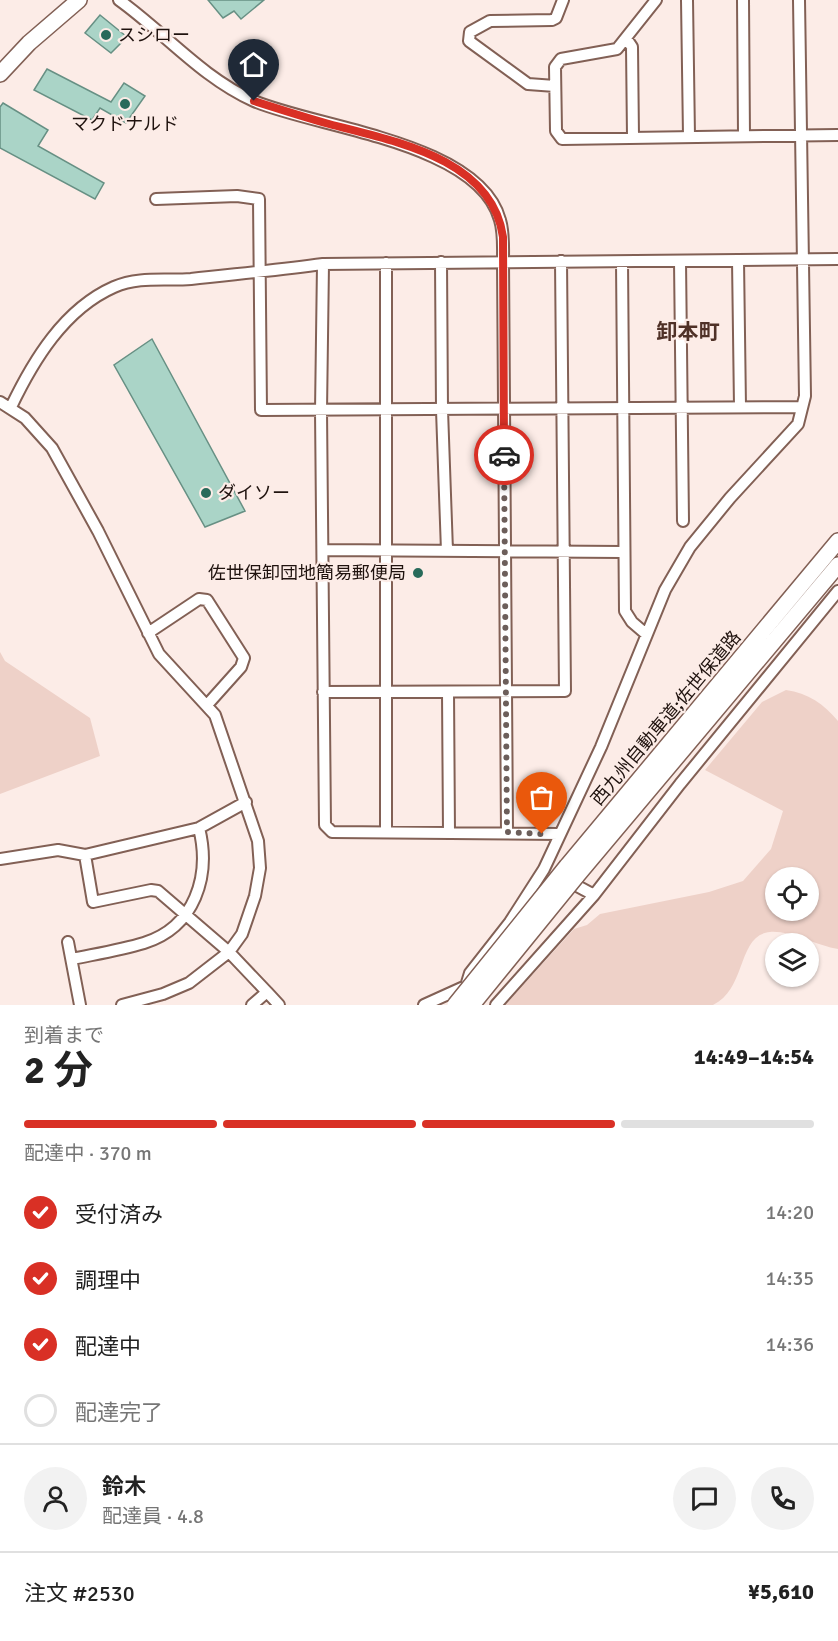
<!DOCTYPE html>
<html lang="ja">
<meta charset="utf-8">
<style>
body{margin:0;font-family:Signika,"Noto Sans JP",sans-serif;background:#f2f2f2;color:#222;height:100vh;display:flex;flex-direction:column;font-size:22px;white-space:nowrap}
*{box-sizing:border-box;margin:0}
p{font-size:20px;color:#767676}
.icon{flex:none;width:33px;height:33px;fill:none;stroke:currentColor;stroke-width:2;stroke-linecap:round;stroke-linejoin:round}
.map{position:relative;height:1005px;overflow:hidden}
.drawer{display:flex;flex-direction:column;background:#fff;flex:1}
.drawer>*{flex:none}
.controls{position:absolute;left:765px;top:867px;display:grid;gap:12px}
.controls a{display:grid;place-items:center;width:54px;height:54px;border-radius:50%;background:#fff;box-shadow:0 2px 4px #0004;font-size:30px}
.pin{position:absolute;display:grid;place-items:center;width:51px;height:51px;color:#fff;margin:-62px -26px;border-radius:50% 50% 50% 0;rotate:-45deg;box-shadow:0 0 6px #0007}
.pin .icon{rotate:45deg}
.courier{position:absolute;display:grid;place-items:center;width:60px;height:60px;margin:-30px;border:4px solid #d93025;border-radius:50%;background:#fff;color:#222;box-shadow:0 2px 8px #0007}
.headline em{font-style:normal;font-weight:700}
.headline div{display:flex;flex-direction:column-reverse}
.headline{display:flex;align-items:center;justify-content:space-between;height:102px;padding:0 24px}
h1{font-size:39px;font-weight:700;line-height:45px}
.bar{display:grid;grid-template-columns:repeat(4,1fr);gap:9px 6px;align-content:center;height:72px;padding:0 24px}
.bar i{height:8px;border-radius:4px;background:#e0e0e0}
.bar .active{background:#d93025}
.bar p{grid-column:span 4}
.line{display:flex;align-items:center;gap:15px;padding:0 24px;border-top:2px solid #e0e0e0}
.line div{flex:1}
.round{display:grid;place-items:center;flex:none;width:63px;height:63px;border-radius:32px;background:#f2f2f2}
ol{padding:0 24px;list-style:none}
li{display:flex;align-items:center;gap:18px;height:66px}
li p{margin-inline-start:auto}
li .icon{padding:6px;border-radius:50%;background:#d93025;color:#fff;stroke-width:4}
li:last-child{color:#767676}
li i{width:33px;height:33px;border:3px solid #e0e0e0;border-radius:50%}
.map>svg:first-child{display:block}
.green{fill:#eed1c8;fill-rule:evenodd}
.building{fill:#aad4c7;stroke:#679084;stroke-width:1.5}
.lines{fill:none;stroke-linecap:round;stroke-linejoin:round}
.minor-casing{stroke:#826055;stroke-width:14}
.highway-casing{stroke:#826055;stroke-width:18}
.minor{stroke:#fff;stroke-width:10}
.highway{stroke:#fff;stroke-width:15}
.highway-bridge-casing{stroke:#826055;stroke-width:18;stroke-linecap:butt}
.highway-bridge{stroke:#fff;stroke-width:15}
.done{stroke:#6c5e5a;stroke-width:6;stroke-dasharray:0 10.8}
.route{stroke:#d93025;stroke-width:8}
.poi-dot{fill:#286a5a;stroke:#fcece7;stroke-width:2}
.labels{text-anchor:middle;stroke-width:4.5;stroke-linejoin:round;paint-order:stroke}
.poi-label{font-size:18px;fill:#1f120e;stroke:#fcece7;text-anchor:start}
.street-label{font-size:18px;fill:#1f120e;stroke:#fcece7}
.quarter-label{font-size:21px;font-weight:bold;fill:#4f3127;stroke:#fcece7}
</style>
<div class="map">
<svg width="838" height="1005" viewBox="0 0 838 1005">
<rect width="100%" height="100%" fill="#fcece7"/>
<!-- green -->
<path class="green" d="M0 652 5 661 90 718 100 756 0 794Z
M786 690C808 693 824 704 838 721V949C818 946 788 930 770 932 737 935 747 989 713 1005H505L574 929 587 925 600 914 709 892 743 881 771 849 783 811 705 770 762 702ZM776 878H808V910H776Z"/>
<!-- building -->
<path class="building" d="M208 0H264L241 19 234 11 223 18Z
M100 15 127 37 111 53 85 33Z
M47 69 111 102 124 83 145 96 126 123 100 108 92 120 34 90Z
M3 103 48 130 38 146 104 183 95 199 0 148V107Z
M152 339 245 511 205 527 114 365Z"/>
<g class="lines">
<!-- minor casing -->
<g class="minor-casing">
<path id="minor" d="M119 0C165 33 201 77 254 101 317 128 479 142 500 220 504 233 503 247 503 261L507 832
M656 0 617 49 561 59 555 67 556 131 562 139 838 135
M687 0 689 136
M743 0 744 135
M626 38 632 47 633 137
M555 86 528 84 469 41 470 32 490 21 552 20 556 18 563 0
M156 199 237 196 259 199 261 410 802 407
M738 260 740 407
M680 261 683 521
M441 262 442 410 447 551
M622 262 625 611 632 622 646 634
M386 263V831
M323 264 321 411 325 825 332 832 560 834
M0 402 25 418 52 448 98 531 159 654 215 715 258 841 260 868 255 896 242 934 229 952 189 983 163 994 122 1005
M11 407C33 361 64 309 114 287 139 276 165 281 191 279 235 274 279 270 323 264L838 259
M323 550 623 552
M148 633 199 599 207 600 244 658 241 667 207 705
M323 692 565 691 561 261
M448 692 449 832
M246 802 199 828 85 855 93 902 151 890 158 891 229 952 267 992 252 1005
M0 859 58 850 85 855
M566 880 594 895
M68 942 80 1005
M72 959C96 954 121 950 144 943 195 927 211 876 199 828
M267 992 279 1005
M424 1005 466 986 470 973 510 922 544 869 601 747 665 590 690 547 730 498 798 424 805 396 799 0
M496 1005 594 895 680 784 838 591"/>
</g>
<!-- highway casing -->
<g class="highway-casing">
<path id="highway" d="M0 74 29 43 79 0
M567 866 838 541
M576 877 838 565"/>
</g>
<!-- minor -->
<use href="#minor" class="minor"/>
<!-- highway -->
<use href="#highway" class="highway"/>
<!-- highway-bridge casing -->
<g class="highway-bridge-casing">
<path id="highway-bridge" d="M455 1005 567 866
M472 1005 576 877"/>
</g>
<!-- highway-bridge -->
<use href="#highway-bridge" class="highway-bridge"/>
</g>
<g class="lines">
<!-- done -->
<path class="done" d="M504 455 507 832 542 834"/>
<!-- route -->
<path class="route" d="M254 101C279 109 304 117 329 124 393 141 492 158 503 237L504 455"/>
</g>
<!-- markers -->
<g class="poi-dot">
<circle cx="106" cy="35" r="6"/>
<circle cx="125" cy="104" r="6"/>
<circle cx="206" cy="493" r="6"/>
<circle cx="418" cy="573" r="6"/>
</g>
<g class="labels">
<!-- poi labels -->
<g class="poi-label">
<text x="118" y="41">スシロー</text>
<text x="125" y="130" text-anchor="middle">マクドナルド</text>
<text x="218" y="499">ダイソー</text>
<text x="406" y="579" text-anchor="end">佐世保卸団地簡易郵便局</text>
</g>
<!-- street labels -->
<g class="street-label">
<text transform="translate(666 718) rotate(-50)" y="6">西九州自動車道;佐世保道路</text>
</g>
<!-- quarter labels -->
<g class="quarter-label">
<text x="688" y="339">卸本町</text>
</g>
</g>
</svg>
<div class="controls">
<a><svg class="icon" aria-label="locate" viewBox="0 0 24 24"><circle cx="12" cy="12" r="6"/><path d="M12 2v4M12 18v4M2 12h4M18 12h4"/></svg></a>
<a><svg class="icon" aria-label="layers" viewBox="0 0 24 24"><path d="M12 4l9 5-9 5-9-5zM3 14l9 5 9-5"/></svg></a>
</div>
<div class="pin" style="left:542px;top:834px;background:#ea580c"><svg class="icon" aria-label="bag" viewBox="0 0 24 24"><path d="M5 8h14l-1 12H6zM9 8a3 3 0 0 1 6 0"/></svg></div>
<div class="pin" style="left:254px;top:101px;background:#1f2937"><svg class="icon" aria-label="home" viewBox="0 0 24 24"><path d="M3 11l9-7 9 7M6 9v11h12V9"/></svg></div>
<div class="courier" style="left:504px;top:455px"><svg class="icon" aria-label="car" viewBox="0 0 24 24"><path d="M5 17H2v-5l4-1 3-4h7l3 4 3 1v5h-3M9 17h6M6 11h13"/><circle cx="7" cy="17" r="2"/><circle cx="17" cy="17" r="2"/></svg></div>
</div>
<section class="drawer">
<div class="headline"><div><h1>2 分</h1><p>到着まで</p></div><em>14:49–14:54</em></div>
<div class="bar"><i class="active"></i><i class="active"></i><i class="active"></i><i></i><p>配達中 · 370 m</p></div>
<ol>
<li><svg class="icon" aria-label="check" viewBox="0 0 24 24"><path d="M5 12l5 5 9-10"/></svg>受付済み<p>14:20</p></li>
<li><svg class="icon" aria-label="check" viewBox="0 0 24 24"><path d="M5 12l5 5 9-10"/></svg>調理中<p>14:35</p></li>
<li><svg class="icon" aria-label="check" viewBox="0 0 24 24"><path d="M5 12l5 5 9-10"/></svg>配達中<p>14:36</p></li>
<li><i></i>配達完了</li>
</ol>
<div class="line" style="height:108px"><a class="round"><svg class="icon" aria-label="person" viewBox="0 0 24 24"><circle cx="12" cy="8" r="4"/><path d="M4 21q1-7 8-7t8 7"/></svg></a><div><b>鈴木</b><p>配達員 · 4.8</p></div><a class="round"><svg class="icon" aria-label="chat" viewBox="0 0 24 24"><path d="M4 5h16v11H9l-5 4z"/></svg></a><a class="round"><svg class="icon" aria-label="phone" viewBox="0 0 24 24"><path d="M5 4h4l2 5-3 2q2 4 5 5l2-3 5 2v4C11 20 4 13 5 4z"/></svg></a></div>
<div class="line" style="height:78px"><div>注文 #2530</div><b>¥5,610</b></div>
</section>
